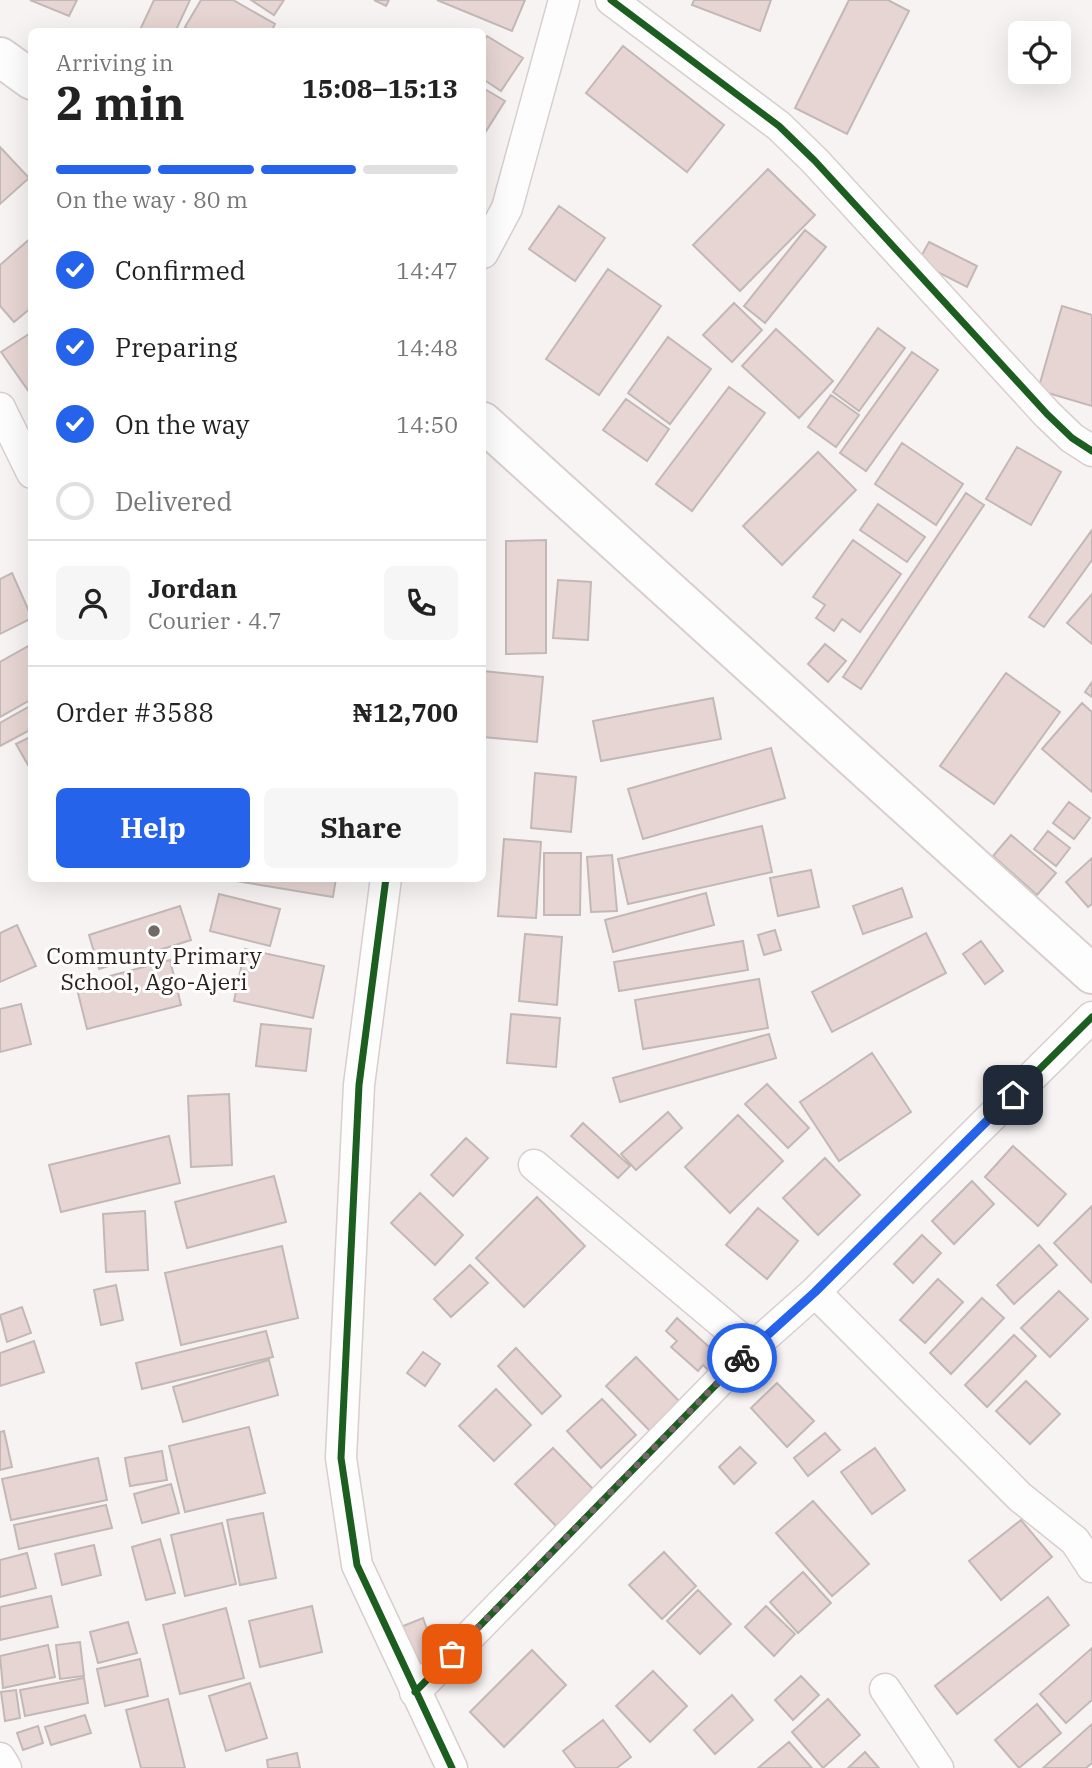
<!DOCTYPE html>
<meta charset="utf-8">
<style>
body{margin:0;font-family:"IBM Plex Serif",serif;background:#f6f6f6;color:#222;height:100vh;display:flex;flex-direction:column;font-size:26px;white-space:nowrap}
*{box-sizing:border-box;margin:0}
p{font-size:23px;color:#767676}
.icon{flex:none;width:38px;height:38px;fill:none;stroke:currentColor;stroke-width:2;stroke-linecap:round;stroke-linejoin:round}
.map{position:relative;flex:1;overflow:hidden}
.details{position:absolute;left:28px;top:28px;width:458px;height:854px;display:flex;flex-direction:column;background:#fff;border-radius:10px;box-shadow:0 7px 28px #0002}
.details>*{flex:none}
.controls{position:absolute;left:1008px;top:21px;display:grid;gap:14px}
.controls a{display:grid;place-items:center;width:63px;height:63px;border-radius:10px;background:#fff;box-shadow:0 7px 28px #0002;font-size:35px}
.pin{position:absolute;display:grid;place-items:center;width:60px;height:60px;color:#fff;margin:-30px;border-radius:14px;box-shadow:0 4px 10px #0006}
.courier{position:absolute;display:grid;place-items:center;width:70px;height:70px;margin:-35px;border:5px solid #2563eb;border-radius:50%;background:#fff;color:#222;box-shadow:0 2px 9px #0007}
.headline em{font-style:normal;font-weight:700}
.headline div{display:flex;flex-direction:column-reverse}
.headline{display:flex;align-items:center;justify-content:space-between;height:119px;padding:0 28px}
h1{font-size:46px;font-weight:700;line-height:52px}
.bar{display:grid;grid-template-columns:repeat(4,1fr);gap:10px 7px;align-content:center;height:84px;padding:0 28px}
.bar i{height:9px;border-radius:5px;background:#e0e0e0}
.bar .selected{background:#2563eb}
.bar p{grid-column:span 4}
.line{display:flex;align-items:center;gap:18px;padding:0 28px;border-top:2px solid #e0e0e0}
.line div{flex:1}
.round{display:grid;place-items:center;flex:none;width:74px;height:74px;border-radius:10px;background:#f6f6f6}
ol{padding:0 28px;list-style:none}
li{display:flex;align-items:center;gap:21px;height:77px}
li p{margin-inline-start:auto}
li .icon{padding:7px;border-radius:50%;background:#2563eb;color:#fff;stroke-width:4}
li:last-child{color:#767676}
li i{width:38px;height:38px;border:4px solid #e0e0e0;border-radius:50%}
.cta{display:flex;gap:14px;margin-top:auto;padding:14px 28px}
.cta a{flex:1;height:80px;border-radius:10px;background:#2563eb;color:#fff;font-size:28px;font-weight:700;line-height:80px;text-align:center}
.cta a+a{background:#f6f6f6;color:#222}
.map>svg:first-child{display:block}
.building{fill:#e6d5d2;stroke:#c2b9b7;stroke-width:2}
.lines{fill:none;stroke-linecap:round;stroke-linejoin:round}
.street-casing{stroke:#d8cecd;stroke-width:33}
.secondary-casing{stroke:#d8cecd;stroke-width:42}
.street{stroke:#fefdfd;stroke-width:30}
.secondary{stroke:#fefdfd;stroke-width:38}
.cycleway-casing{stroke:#fff;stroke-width:11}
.cycleway{stroke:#1b5e20;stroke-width:7}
.done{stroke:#736967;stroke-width:7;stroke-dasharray:0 12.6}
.route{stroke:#2563eb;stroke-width:9}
.poi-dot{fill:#736967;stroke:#fff;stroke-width:2.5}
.labels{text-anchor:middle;stroke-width:6;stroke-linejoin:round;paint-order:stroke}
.poi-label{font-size:23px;fill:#2b1e1b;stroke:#fff}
</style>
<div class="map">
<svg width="1092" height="1768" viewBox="0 0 1092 1768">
<rect width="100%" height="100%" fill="#f8f3f3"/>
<!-- building -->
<path class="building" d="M30 0H77L69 16Z
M154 0H190L175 32H139Z
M201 0H233L275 24 271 32H193L185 27Z
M251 0H284L274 15Z
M374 0H389L386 6Z
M437 0H525L512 31Z
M694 0H771L760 31 692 5Z
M849 0H888L909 11 847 134 795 108Z
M487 36 523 58 501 91 483 79V42Z
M623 46 724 125 687 172 586 93Z
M483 88 505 101 483 136Z
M0 147 29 178 0 204Z
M768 169 815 215 740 291 693 245Z
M559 206 605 238 575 281 529 249Z
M805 230 826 247 765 323 744 306Z
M32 237V307L14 322 0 306V265Z
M929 242 977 266 967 287 918 262Z
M608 269 661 306 599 395 546 359Z
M734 303 762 330 732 362 703 335Z
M1062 306 1092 315V406L1038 390Z
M878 328 905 348 859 411 833 392Z
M776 329 833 381 799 418 742 366Z
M32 332V396L1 352Z
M668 337 711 369 670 424 628 393Z
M912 352 938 370 866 471 840 453Z
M729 387 765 413 692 511 656 484Z
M831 395 859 415 836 447 808 427Z
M626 399 669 429 647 461 603 430Z
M902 443 963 484 936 525 875 484Z
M1017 447 1061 472 1031 525 986 499Z
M818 452 856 490 782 565 743 526Z
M966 493 984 505 861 689 843 677Z
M878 504 925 537 907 562 860 530Z
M1092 530V560L1044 627 1029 617Z
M546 540V653L506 654V541Z
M853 540 901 574 860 632 842 619 834 631 816 618 825 605 813 597Z
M12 573 32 618 0 634V579Z
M558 580 591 582 588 640 553 638Z
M1092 594V644L1067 623Z
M32 644V699L0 717V662Z
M825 644 846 661 828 682 808 664Z
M483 671 543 677 537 742 483 737Z
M1006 673 1060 712 994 804 940 766Z
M1092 682V697L1085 692Z
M713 698 721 739 601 761 593 721Z
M1082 703 1092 712V792L1042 749Z
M32 705V729L0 746V723Z
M32 736V772L16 744Z
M771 748 785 798 643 839 628 789Z
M535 773 576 777 571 832 531 828Z
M1069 802 1090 818 1074 839 1053 823Z
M762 826 772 872 628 904 618 859Z
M1048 831 1070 848 1056 866 1034 849Z
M1011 835 1056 873 1037 895 993 856Z
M504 839 541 842 536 918 498 916Z
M544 853H581L580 915H544Z
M612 855 617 911 591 912 587 857Z
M1092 858V904L1088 907 1066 882Z
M811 870 819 907 778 916 770 878Z
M218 878H336L333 897Z
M902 888 912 917 863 934 853 906Z
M706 893 714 925 613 952 605 920Z
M219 894 280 909 270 946 210 931Z
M180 906 191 940 99 969 89 935Z
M17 925 36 966 0 982V933Z
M775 930 781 950 764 955 758 935Z
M926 933 946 973 832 1032 812 992Z
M525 934 562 937 557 1005 519 1001Z
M743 941 748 970 619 991 614 962Z
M981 941 1003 971 985 984 963 954Z
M245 949 324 966 313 1018 234 1001Z
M170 960 181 1005 87 1029 76 985Z
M759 979 768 1028 643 1049 635 1000Z
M21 1004 31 1044 0 1052V1009Z
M511 1014 560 1018 556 1067 507 1063Z
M261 1024 311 1029 306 1071 256 1066Z
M769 1034 776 1058 620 1102 613 1078Z
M872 1053 911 1112 839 1161 800 1102Z
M767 1084 809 1128 788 1148 745 1104Z
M229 1094 232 1165 191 1167 188 1096Z
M668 1112 682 1128 636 1170 621 1154Z
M738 1115 783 1161 730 1213 685 1167Z
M583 1123 630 1166 618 1178 571 1136Z
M169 1136 180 1183 61 1212 49 1165Z
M466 1138 488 1158 453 1196 431 1175Z
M1013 1146 1066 1194 1038 1226 985 1177Z
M825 1158 860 1195 818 1235 783 1198Z
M274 1176 286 1222 187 1248 175 1202Z
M972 1181 994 1204 954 1244 932 1221Z
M420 1193 463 1235 435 1265 391 1223Z
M537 1197 585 1246 524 1307 476 1258Z
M1092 1206V1283L1054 1243Z
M758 1208 798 1241 767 1279 726 1245Z
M145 1211 148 1270 106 1272 103 1214Z
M922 1235 941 1253 913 1283 894 1264Z
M1039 1245 1057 1265 1014 1304 997 1285Z
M282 1246 298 1318 181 1345 165 1273Z
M470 1265 488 1283 451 1317 434 1299Z
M938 1279 963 1302 925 1343 900 1320Z
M116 1285 123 1320 101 1325 94 1290Z
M1059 1291 1088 1319 1050 1357 1021 1328Z
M982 1298 1004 1318 951 1374 930 1353Z
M22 1307 31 1333 7 1342 0 1315Z
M677 1318 728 1364 716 1377 703 1365 698 1371 671 1347 677 1341 666 1331Z
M266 1331 273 1357 142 1389 136 1363Z
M1014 1335 1036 1356 987 1407 965 1385Z
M34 1341 44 1372 0 1386V1353Z
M516 1348 561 1396 542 1414 498 1366Z
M423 1352 440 1364 425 1386 407 1373Z
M636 1357 680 1402 650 1431 606 1386Z
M269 1360 278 1395 183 1422 173 1387Z
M1026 1381 1060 1414 1030 1444 996 1411Z
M777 1383 814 1421 787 1447 751 1408Z
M496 1389 531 1425 494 1461 459 1426Z
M602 1399 636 1435 601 1468 567 1431Z
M249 1427 265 1493 185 1512 169 1446Z
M4 1431 12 1467 0 1470V1432Z
M825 1433 840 1450 808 1476 794 1458Z
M740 1447 756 1463 734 1484 719 1467Z
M553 1448 595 1491 558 1528 515 1484Z
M875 1448 905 1490 872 1514 841 1472Z
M162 1451 167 1480 130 1486 125 1458Z
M98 1458 107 1500 11 1520 2 1479Z
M171 1484 179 1513 142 1523 134 1494Z
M813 1501 869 1564 832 1596 776 1533Z
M106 1505 112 1528 19 1549 14 1525Z
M263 1513 276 1578 240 1585 227 1520Z
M1021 1520 1052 1557 1001 1600 969 1561Z
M222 1523 236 1584 185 1596 171 1535Z
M160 1539 175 1593 146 1600 132 1547Z
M94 1545 101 1575 62 1585 55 1554Z
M664 1552 696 1586 662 1619 629 1585Z
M27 1553 36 1588 0 1597V1560Z
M803 1572 831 1603 798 1633 770 1602Z
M698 1590 731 1624 700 1654 667 1621Z
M51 1596 58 1627 0 1640V1607Z
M1048 1597 1069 1625 957 1714 935 1686Z
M312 1606 322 1652 260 1667 249 1621Z
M766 1606 795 1634 774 1656 745 1627Z
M226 1608 244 1678 180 1694 163 1625Z
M423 1618 438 1660 413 1669 398 1628Z
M128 1622 137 1653 98 1663 90 1632Z
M80 1642 84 1676 60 1679 56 1645Z
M48 1645 55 1677 3 1688 0 1656Z
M1092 1648V1700L1066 1723 1040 1694Z
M532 1650 566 1685 504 1747 470 1712Z
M140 1659 148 1696 105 1706 97 1669Z
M653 1671 687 1706 650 1742 616 1706Z
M801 1676 819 1695 793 1720 775 1700Z
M84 1678 88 1703 25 1716 20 1690Z
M250 1683 267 1738 226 1751 209 1696Z
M16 1690 20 1718 5 1721 1 1692Z
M732 1695 753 1720 715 1754 694 1730Z
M168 1699 185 1768H141L126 1710Z
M828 1699 860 1735 823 1768 792 1732Z
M1037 1704 1061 1733 1019 1768 995 1740Z
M85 1715 91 1733 51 1745 45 1727Z
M603 1720 631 1757 617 1768H576L563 1751Z
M1092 1724V1763L1086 1768H1043Z
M38 1726 43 1743 23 1750 17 1733Z
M789 1742 812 1768H758Z
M865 1752 879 1768H848Z
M297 1753 300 1768H268L267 1760Z"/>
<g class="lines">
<!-- street casing -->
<g class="street-casing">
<path id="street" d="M611 0 779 126 815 161 1047 414 1072 438 1092 451
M483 253 507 208 564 0
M0 408 32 473
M386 878 359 1085 341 1458 357 1565 452 1768
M534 1165 752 1348
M815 1292 1020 1497 1075 1541 1092 1567
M885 1689 938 1768
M415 1692 752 1348 815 1292 1092 1017
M0 1758 6 1768"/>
</g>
<!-- secondary casing -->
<g class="secondary-casing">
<path id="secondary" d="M0 57 32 80
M483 422 1092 974"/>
</g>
<!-- street -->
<use href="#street" class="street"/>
<!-- secondary -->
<use href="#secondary" class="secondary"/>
<!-- cycleway casing -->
<g class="cycleway-casing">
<path id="cycleway" d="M611 0 779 126 815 161 1047 414 1072 438 1092 451
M386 878 359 1085 341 1458 357 1565 452 1768
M415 1692 752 1348 815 1292 1092 1017"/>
</g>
<!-- cycleway -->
<use href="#cycleway" class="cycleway"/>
</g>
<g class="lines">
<!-- done -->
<path class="done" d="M452 1654 742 1358"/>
<!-- route -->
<path class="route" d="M742 1358 815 1292 1013 1095"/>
</g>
<!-- markers -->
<circle class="poi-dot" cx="154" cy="931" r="7"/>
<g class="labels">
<!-- poi labels -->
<g class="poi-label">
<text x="154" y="964">Communty Primary<tspan x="154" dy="26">School, Ago-Ajeri</tspan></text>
</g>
</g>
</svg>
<div class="controls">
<a><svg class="icon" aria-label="locate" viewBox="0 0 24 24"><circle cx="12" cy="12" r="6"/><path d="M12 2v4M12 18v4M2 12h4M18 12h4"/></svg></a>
</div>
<div class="pin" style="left:452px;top:1654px;background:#ea580c"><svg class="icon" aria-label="bag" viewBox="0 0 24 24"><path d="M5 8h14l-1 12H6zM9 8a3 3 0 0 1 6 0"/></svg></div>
<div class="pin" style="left:1013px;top:1095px;background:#1f2937"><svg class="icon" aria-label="home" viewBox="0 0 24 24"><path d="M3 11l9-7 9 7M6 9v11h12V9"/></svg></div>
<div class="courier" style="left:742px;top:1358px"><svg class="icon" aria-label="bike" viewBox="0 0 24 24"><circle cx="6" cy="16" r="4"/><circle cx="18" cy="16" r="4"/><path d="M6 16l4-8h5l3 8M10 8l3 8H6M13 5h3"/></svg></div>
<section class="details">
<div class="headline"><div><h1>2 min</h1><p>Arriving in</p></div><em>15:08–15:13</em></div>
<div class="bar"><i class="selected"></i><i class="selected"></i><i class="selected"></i><i></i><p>On the way · 80 m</p></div>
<ol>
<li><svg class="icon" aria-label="check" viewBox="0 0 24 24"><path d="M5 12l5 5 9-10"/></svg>Confirmed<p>14:47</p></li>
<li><svg class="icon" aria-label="check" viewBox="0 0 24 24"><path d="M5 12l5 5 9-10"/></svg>Preparing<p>14:48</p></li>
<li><svg class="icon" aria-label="check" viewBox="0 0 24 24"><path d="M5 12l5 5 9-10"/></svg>On the way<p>14:50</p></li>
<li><i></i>Delivered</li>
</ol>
<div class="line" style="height:126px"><a class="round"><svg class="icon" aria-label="person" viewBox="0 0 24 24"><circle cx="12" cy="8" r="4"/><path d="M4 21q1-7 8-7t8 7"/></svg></a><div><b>Jordan</b><p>Courier · 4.7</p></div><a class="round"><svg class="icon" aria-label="phone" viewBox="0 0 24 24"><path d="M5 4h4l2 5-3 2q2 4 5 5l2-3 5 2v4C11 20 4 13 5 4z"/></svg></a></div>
<div class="line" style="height:91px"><div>Order #3588</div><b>₦12,700</b></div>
<div class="cta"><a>Help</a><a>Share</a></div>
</section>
</div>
